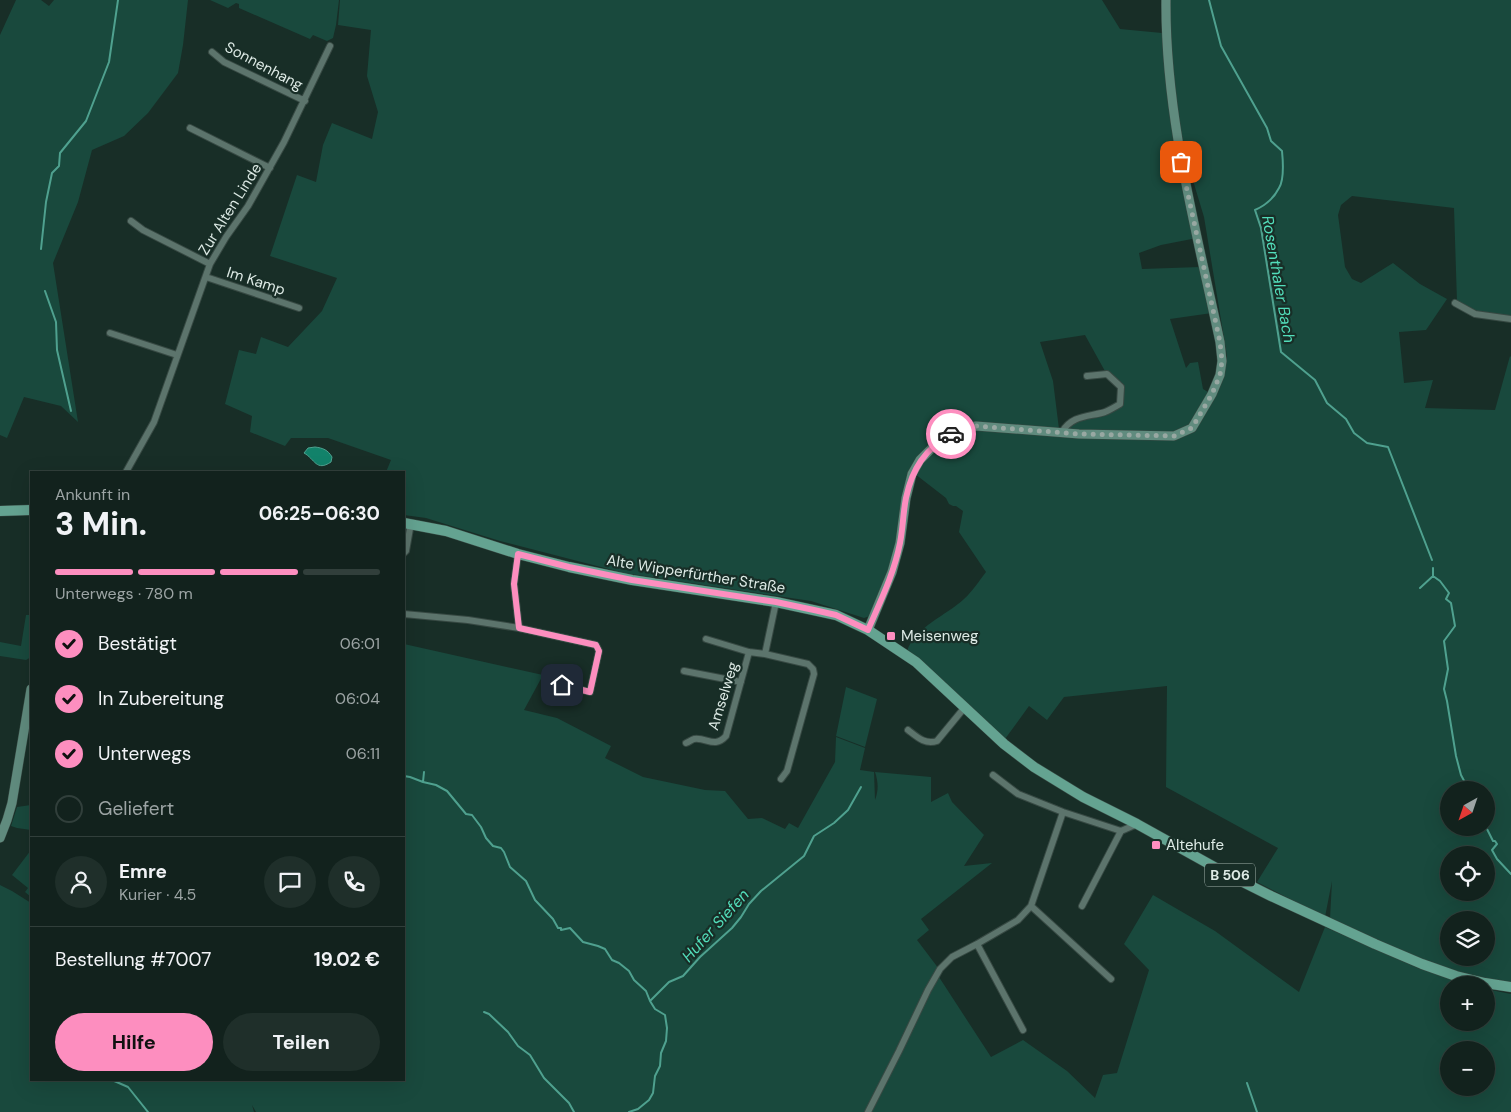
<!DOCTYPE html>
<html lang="de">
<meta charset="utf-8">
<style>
body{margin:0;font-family:"DM Sans",sans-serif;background:#1f2f2a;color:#f1f3f6;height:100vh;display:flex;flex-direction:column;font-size:19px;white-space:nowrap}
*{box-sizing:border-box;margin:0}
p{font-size:16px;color:#9ca4a4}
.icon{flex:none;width:28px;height:28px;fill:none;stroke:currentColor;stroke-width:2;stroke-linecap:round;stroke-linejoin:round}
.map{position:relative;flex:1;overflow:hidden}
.panel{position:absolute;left:30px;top:471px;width:375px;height:610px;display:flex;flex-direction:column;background:#12221d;border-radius:0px;box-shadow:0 5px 20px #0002,0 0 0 1px #313f3b}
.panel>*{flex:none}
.needle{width:32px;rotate:220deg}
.buttons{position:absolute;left:1440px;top:781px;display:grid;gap:10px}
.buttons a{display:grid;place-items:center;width:55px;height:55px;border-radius:50%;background:#12221d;box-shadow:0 5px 20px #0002,0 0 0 1px #313f3b;font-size:25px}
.pin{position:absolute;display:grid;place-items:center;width:42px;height:42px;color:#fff;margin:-21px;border-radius:10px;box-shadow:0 2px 8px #0006}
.courier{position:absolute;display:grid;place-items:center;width:50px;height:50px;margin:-25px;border:4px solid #fd8ebf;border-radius:50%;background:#fff;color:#222;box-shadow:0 1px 6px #0007}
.head em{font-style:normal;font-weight:700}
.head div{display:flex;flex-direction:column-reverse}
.head{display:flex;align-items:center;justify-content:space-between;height:85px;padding:0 25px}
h1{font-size:32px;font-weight:700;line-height:38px}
.bar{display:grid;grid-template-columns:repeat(4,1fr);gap:8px 5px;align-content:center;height:60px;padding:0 25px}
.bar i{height:6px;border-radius:4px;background:#313f3b}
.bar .current{background:#fd8ebf}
.bar p{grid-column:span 4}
.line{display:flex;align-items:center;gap:12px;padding:0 25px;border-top:1px solid #313f3b}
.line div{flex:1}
.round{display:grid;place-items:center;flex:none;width:52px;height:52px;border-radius:26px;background:#1f2f2a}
ol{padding:0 25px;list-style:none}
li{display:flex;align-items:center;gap:15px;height:55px}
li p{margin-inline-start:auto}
li .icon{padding:5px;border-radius:50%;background:#fd8ebf;color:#111;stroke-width:4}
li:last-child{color:#9ca4a4}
li i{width:28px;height:28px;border:2px solid #313f3b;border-radius:50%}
.cta{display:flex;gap:10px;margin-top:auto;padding:10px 25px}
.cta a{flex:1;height:58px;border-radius:30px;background:#fd8ebf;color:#111;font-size:20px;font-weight:700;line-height:58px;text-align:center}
.cta a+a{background:#1f2f2a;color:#f1f3f6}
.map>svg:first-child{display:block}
.green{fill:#19493d;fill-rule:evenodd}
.water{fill:#12826a;stroke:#4fa18f}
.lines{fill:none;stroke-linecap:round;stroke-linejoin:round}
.stream{stroke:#4fa18f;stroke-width:2}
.street-casing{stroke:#374943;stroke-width:8}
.secondary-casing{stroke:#374943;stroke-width:10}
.primary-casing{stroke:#374943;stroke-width:11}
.street{stroke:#5c746c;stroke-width:6}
.secondary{stroke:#608b7e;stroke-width:9}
.primary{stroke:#64a391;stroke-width:10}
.done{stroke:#98a8a2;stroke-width:5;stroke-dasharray:0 9}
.route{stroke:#fd8ebf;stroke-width:6}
.poi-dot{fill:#fd8ebf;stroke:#182e27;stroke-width:2}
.labels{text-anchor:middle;stroke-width:4.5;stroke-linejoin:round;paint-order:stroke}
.shield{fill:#182e27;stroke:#a2b2ac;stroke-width:1}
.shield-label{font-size:14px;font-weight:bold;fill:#ddeae5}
.street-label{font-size:15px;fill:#ddeae5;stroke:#182e27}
.poi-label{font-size:15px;fill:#ddeae5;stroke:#182e27;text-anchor:start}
.water-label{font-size:16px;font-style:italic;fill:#52ddba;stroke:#182e27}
</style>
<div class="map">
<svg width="1511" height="1112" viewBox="0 0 1511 1112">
<rect width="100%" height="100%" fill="#182e27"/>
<!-- green -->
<path class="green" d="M16 0H41L49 6 54 0H188L183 45 178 73 148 113 124 136 92 150 78 202 53 263 78 422 61 406 24 397 7 438 0 435V35Z
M210 0H339L336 25 333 38 327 41 313 35 310 39 239 8V4L236 3 228 8Z
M340 0H1102L1120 29 1162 33 1165 50 1178 163 1197 238 1161 245 1139 253 1142 269 1200 267 1212 313 1170 319 1186 368 1190 363 1198 362 1203 389 1213 395C1223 383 1225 371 1227 356L1204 217 1188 164 1182 161 1171 75 1168 0H1511V317L1475 313 1457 302 1454 208 1352 196 1341 205 1338 215 1345 267 1352 279 1361 283 1393 263 1420 284 1447 299 1426 330 1399 332 1404 383 1433 380 1425 408 1495 410 1510 356 1511 357V982C1493 980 1475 977 1458 972 1414 959 1372 937 1330 919L1332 881 1325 917 1257 882 1278 848 1166 787 1167 686 1064 697 1047 720 1029 706 1005 739 931 670 907 651C915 627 947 615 964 599 972 592 979 581 986 572L959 532 963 511 956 506H953L949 504 946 498 915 474 922 462 940 445 959 433 976 429 1062 433C1073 415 1088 418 1106 412 1111 410 1116 407 1121 405L1122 386 1108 373H1106L1085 335 1040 342 1053 381 1059 429 975 423 956 428 935 440 917 458 908 474 903 497 897 542 890 572 870 616 864 618 811 601 624 573 500 541 426 518 404 515V472H386L391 460 328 438H291L285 446 250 432 252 416 225 404 239 350 256 354 261 337 288 347 322 311 337 278 270 256 297 175 316 182 323 145 332 123 372 139 378 112 367 76 371 30 338 25ZM1449 790H1486V828H1449ZM1449 855H1486V892H1449ZM1449 920H1486V958H1449Z
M26 615H31V657L26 660 0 656V642L21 646Z
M404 644 543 675 524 710 557 718 611 746 605 758 643 777 705 790 725 791 748 819 762 818 785 829 789 823 798 828 835 762 836 737 865 748 860 770 874 772 875 800C879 790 878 781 875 772L931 777V802L948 793 952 802 984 835 964 866 992 863 921 919 929 930 917 940 939 969 867 1112H256L252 1105 254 1112H0V885L12 891 31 903V1080H404Z
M846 687 877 699 865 747 836 736Z
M31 805V830L17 828 11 826 17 807Z
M31 850V897L25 892 28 888 12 875Z
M1153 895 1215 931 1299 992 1325 927 1418 968 1470 985H1449V1022H1486V989L1511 994V1112H868L937 974 991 1057 1023 1040 1067 1071 1095 1098 1103 1075 1117 1073 1149 970 1124 944ZM1449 1050H1486V1088H1449Z"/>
<!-- water -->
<path class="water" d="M315 447C323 448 328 450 332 457L331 462C316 472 315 459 304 453L308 448Z"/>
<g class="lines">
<!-- stream -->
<path class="stream" d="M1209 0 1221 46 1267 128 1271 141 1282 151C1283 161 1284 180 1279 188 1274 198 1264 206 1255 210L1261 228 1281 352 1315 380 1327 403 1346 419 1354 433 1367 443 1388 447 1432 560
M41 249 46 202 52 173 59 166 60 153 86 121 109 62 118 0
M45 291 56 322 57 350 71 411
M1433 568V576L1440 581 1449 593 1446 599 1451 603 1455 626 1444 641 1448 669 1444 689 1447 701 1456 756 1461 775 1469 790
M1420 588 1433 576
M404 776 410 777 423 782 436 785 447 791 466 814 472 815 481 827 486 838 493 846 501 848 504 852 510 867 526 881 535 900 553 919 558 928H561V930L570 928 583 942 598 946 605 949 612 960 619 963 629 971 634 980 646 991 650 1001
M423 782 424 772
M1486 827 1493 841H1495L1497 844 1492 850 1497 859 1511 874
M484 1012 489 1014 508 1032 518 1046 530 1055 544 1078 569 1103 574 1112
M112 1080 128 1087 148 1112
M1247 1083 1257 1112
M629 1112 638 1109 649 1100 653 1093 655 1076 660 1066 661 1053 666 1041 667 1028 665 1015 655 1009 650 1001 669 982 683 976 700 957 732 928 741 917 749 904 761 891 804 856 814 836 834 823 848 810 861 787"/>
<!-- street casing -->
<g class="street-casing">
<path id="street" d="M212 52 224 62 305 101
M190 128 270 168
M131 221 143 230 210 264
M206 277 299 308
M1455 303 1475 314 1511 319
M110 333 177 355
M1062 432C1072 415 1088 417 1105 412 1110 410 1115 407 1120 404L1121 387 1107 374 1087 376
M126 472 154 422 210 264 226 237 248 206 284 142 330 46
M404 553 406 551 411 523
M518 554 514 584 519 628 596 645 599 651 590 692 548 681
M776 602 765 654 808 664 813 669 814 674 787 771 781 779
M404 614 468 620 519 628
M706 639 749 652 765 654
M684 671 741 682
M908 730C917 737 925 745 937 741L965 707
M686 743C689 742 691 740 694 739 707 737 714 749 726 736L749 652
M993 775 1018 794 1063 812 1121 831 1137 824
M1031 906 1111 979
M1082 906 1121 831
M977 944 1023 1030
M868 1112 899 1051 928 990 940 969 952 957 977 944 1018 920 1031 906 1063 812"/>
</g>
<!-- secondary casing -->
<g class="secondary-casing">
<path id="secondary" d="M868 630 892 572 900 543 906 498 912 474 920 460 939 441 958 430 976 426 1079 434 1174 436 1192 428 1212 394 1220 375 1222 361 1220 342C1196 229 1165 116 1166 0
M0 838 7 820 12 803 31 689"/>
</g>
<!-- primary casing -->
<g class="primary-casing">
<path id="primary" d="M0 511 31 510
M404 523 446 531 518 554 569 567 632 580 776 602 836 615 868 630 916 662 1004 744 1034 767 1083 797 1137 824 1227 874 1271 896 1375 944 1422 964 1456 976 1485 983 1511 987"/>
</g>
<!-- street -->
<use href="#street" class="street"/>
<!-- secondary -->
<use href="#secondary" class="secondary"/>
<!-- primary -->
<use href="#primary" class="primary"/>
</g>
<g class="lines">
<!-- done -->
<path class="done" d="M951 434 958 430 976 426 1079 434 1174 436 1192 428 1212 394 1220 375 1222 361 1220 342 1181 162"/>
<!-- route -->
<path class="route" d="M562 685 590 692 599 651 596 645 519 628 514 584 518 554 569 567 632 580 776 602 814 610 836 615 868 630C880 602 894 574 900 543 903 528 903 513 906 498 912 469 925 449 951 434"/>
</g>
<!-- markers -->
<g class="poi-dot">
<rect x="886" y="631" width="10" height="10" rx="2.5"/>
<rect x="1151" y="840" width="10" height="10" rx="2.5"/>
</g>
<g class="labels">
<!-- shield labels -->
<rect class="shield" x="1205" y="863.5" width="50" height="23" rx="4"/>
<g class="shield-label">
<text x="1230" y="880">B 506</text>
</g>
<!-- street labels -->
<g class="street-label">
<text transform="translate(264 66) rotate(28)" y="5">Sonnenhang</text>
<text transform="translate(230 209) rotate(-58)" y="5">Zur Alten Linde</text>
<text transform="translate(256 281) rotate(18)" y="5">Im Kamp</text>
<text transform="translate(696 574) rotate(9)" y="5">Alte Wipperfürther Straße</text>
<text transform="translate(723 696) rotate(-73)" y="5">Amselweg</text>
</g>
<!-- poi labels -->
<g class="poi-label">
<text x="901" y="641">Meisenweg</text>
<text x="1166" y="850">Altehufe</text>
</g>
<!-- water labels -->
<g class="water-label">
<text transform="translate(1279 279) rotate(80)" y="6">Rosenthaler Bach</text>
<text transform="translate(715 925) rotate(-48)" y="6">Hufer Siefen</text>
</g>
</g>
</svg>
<div class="buttons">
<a><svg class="needle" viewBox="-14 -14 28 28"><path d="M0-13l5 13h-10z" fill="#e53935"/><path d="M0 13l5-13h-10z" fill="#9ca4a4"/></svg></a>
<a><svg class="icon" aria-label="locate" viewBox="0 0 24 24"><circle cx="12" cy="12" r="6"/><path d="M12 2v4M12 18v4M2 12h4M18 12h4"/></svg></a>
<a><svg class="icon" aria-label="layers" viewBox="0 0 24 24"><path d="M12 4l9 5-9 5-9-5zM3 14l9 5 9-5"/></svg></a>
<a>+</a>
<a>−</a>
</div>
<div class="pin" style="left:1181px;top:162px;background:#ea580c"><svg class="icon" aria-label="bag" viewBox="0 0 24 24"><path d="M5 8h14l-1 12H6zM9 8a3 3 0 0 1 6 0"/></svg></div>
<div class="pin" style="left:562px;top:685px;background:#1f2937"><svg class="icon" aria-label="home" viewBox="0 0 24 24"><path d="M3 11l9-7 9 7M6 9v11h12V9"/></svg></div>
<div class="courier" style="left:951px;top:434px"><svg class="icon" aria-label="car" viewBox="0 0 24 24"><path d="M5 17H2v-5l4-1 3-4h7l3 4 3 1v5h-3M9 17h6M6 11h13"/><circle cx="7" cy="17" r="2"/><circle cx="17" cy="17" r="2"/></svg></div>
<section class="panel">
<div class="head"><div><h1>3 Min.</h1><p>Ankunft in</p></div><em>06:25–06:30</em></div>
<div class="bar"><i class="current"></i><i class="current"></i><i class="current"></i><i></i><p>Unterwegs · 780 m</p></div>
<ol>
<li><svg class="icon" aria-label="check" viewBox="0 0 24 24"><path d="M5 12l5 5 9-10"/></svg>Bestätigt<p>06:01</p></li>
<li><svg class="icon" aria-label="check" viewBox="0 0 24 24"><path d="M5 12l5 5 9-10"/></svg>In Zubereitung<p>06:04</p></li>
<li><svg class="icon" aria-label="check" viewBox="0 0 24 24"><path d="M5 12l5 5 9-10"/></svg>Unterwegs<p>06:11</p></li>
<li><i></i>Geliefert</li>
</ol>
<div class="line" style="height:90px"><a class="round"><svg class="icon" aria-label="person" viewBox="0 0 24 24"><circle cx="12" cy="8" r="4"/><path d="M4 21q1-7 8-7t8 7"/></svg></a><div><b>Emre</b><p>Kurier · 4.5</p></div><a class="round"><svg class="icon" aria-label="chat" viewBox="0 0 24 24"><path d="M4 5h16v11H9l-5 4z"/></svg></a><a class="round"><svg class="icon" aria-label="phone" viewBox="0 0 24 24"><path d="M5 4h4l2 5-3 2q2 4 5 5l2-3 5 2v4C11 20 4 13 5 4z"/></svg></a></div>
<div class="line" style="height:65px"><div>Bestellung #7007</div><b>19.02 €</b></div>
<div class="cta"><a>Hilfe</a><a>Teilen</a></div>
</section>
</div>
